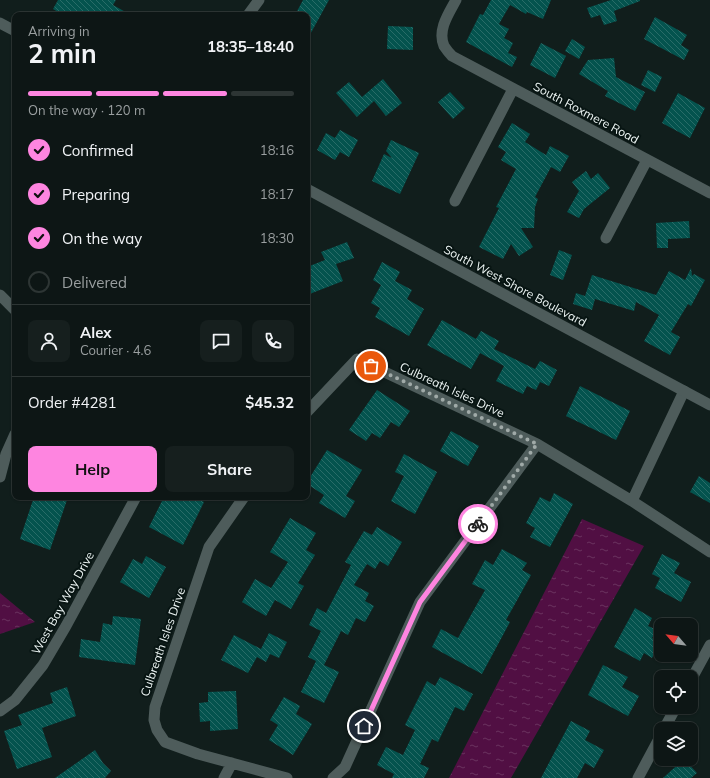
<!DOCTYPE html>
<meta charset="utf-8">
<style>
body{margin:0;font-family:Mulish,sans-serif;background:#161f1e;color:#f1f3f6;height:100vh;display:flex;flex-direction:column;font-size:15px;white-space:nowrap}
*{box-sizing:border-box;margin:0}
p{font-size:13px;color:#9a9fa0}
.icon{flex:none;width:22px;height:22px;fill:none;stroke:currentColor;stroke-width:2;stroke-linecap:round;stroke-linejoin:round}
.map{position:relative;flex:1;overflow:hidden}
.sheet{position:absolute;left:12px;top:12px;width:298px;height:488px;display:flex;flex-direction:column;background:#0d1615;border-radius:8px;box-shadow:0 1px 3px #0004,0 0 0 1px #2d3534}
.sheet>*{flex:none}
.needle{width:26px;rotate:298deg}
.tools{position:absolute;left:654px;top:618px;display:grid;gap:8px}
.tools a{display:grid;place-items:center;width:44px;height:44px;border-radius:8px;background:#0d1615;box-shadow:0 1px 3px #0004,0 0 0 1px #2d3534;font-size:20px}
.pin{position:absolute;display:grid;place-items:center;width:34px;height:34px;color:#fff;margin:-17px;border:2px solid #fff;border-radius:50%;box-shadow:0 1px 4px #0007}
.courier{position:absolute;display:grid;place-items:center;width:40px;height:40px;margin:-20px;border:3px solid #fe85e0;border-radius:50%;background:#fff;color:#222;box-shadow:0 1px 5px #0007}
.head em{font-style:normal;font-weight:700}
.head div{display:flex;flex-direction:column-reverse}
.head{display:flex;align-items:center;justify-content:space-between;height:68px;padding:0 16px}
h1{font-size:26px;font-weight:700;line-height:30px}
.bar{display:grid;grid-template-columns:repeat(4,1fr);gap:6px 4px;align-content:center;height:48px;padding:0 16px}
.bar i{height:5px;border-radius:3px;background:#2d3534}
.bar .current{background:#fe85e0}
.bar p{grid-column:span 4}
.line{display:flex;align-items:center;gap:10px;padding:0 16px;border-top:1px solid #2d3534}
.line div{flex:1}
.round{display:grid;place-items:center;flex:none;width:42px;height:42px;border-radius:8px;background:#161f1e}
ol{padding:0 16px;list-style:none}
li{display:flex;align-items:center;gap:12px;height:44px}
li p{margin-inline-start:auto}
li .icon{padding:4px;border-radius:50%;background:#fe85e0;color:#111;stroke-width:4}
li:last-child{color:#9a9fa0}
li i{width:22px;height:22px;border:2px solid #2d3534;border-radius:50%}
.action{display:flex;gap:8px;margin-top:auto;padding:8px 16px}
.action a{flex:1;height:46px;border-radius:8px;background:#fe85e0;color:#111;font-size:16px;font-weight:700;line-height:46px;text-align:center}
.action a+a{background:#161f1e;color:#f1f3f6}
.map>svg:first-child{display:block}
.water{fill:url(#water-ripples)}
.building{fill:url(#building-back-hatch)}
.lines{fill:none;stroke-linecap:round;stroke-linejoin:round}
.minor{stroke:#4e5c5b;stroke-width:11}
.tertiary{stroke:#4e5c5b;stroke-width:11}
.done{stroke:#a0aaa8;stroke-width:4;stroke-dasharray:0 7.2}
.route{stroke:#fe85e0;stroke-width:5}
.labels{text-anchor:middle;stroke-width:4;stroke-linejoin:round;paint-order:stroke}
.street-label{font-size:12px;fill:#edf5f4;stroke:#081513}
</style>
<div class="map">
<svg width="710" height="778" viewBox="0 0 710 778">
<defs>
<pattern id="water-ripples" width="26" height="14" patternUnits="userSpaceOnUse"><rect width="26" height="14" fill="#510f43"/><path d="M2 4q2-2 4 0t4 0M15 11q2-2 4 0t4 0" fill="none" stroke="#6a335f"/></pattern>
<pattern id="building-back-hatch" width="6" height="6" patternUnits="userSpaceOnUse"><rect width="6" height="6" fill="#04534e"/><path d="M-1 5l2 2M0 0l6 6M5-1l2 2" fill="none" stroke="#296c68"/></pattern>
</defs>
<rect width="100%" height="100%" fill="#111e1c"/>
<!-- water -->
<path class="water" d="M582 519 644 546 511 778H449Z
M0 593 35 622 0 634Z"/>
<!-- building -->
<path class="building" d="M58 0H116L113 5 131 15H63L53 9Z
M303 0H329L307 40V15H295Z
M491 0H551L543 19 527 12 526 14 510 5 499 24 509 29 504 38 513 43 508 53 517 57 512 67 466 42 480 14 483 15Z
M611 0H640V1L614 11 617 21 604 25 600 15 591 18 587 8Z
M655 17 687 35 681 45 689 50 684 60 644 39Z
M388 26 413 27V50L387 49Z
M572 39 585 47 579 59 565 51Z
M541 43 566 56 555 78 530 65Z
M614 58 616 77 645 92 635 111 605 96 608 91 579 74 588 60Z
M648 70 662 77 655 92 641 85Z
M383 79 402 103 386 116 374 101 357 117 336 93 349 82 362 97Z
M450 92 465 108 453 119 438 102Z
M678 93 705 108 690 138 662 123Z
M512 123 530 134 525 142 546 155 550 146 569 156 560 172 551 167 535 197 538 199 535 207 534 228H521L533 247 519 256 511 244 503 259 479 247 499 208 496 207 516 169 501 160 506 152 498 147Z
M340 130 358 140 349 157 340 152 335 160 317 150 326 133 335 138Z
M391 140 419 153 400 194 372 181 384 154 392 158 386 151Z
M586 171 591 179 598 173 610 188 584 209 579 218 567 212 579 191 572 182Z
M689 221 690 238 668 239V248H657L656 223Z
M347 242 354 258 336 264 343 281 307 295V267L325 260 321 252Z
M559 250 572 255 563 280 550 275Z
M382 262 400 272 395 281 412 290 407 299 424 309 409 336 375 317 380 308 371 303 381 285 373 280Z
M691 268 692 276 694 274 705 280 691 306 688 304 671 332 680 337 670 355 644 341 659 315 636 302 634 311 595 299 592 310 573 304 576 293 585 296 592 275 656 295 669 271 685 280Z
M442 320 476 339 481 331 499 341 494 349 535 369 540 361 557 370 549 386 540 382 536 390 527 386 523 394 496 381 504 366 480 353 471 369 427 345Z
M580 386 630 411 616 440 566 416Z
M377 390 410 411 399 427 391 422 380 438 372 433 366 441 349 430Z
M451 431 479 446 468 466 440 451Z
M327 450 362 470 346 496 355 501 345 518 319 503 324 495 307 484V482Z
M404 454 437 472 415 514 391 501 404 476 395 472Z
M699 476 710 483V503L690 492Z
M554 493 573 504 550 547 530 537 535 528 526 523 540 497 550 502Z
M34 497 45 500 46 497H68L50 550 20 539Z
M164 497H194L204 502 183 545 149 527Z
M290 518 316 533 306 550 315 555 298 583 304 586 291 609 275 600 266 616 242 602 255 579 271 588 288 562 270 552Z
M377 527 402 542 388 566 380 561 375 569 367 564 354 585 369 593 365 601 374 606 365 622 356 618 348 635 341 631 324 665 339 672 324 703 301 692 316 661 308 657 321 631 309 625 317 608 326 613 351 565 345 562 364 531 372 535Z
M502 549 527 563 522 570 531 575 506 620 510 622 482 674 432 647 441 629 458 638 485 590 472 584 485 560 493 565Z
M662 554 680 563 674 573 691 582 681 602 655 588 660 578 652 574Z
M146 556 166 567 149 598 120 582 133 559 142 564Z
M635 608 652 618 648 626 657 630 652 638 661 642 652 658 644 653 640 661 614 647Z
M113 616 141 619 135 665 79 657 81 639 100 642 103 623 112 625Z
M269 633 287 642 279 658 270 654 266 662 257 657 248 673 221 660 234 635 261 649Z
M603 665 628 677 622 687 639 696 628 716 588 695Z
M440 677 473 694 464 711 455 707 438 742 432 739 420 764 429 768 424 778H392L394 774 377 765 386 747 403 755 415 730 405 725 427 681 435 686Z
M67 687 76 716 42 728 52 757 17 769 4 731 22 725 18 715 53 703 50 693Z
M236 691 238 729 210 731V721L200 722 199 703 208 702V692Z
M284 697 300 706 296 714 312 724 293 755 269 740 278 725 270 720Z
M571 721 590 731 585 740 604 750 594 768 585 763 577 778H541Z
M95 750 103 763 111 771 105 778H55Z
M684 759 697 773 691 778H663Z"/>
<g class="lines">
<!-- minor -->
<path class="minor" d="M456 0C449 13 437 30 444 46 446 49 449 53 452 56L710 193
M248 15 259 0
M455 201 513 89
M606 238 647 160
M0 295 15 310
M307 412 357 359 537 444 632 501 710 552
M0 477 6 454 15 434
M244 497 209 547 155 707 154 720 157 730 165 742 198 754 287 778
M632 501 684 391
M691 680 710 645
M0 711 15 700 43 665 66 626 136 497
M664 729 676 707
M224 778 232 763
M333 778 345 767 420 602 537 444
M638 778 661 735"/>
<!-- tertiary -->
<path class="tertiary" d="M0 23 15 31
M307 189 710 405"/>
</g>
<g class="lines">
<!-- done -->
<path class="done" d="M371 366 537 444 478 524"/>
<!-- route -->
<path class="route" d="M364 726 420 602 478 524"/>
</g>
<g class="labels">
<!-- street labels -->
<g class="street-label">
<text transform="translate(586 113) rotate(28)" y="4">South Roxmere Road</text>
<text transform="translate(515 286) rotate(28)" y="4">South West Shore Boulevard</text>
<text transform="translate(452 390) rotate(25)" y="4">Culbreath Isles Drive</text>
<text transform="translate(63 603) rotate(-61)" y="4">West Bay Way Drive</text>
<text transform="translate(163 642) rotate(-71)" y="4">Culbreath Isles Drive</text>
</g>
</g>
</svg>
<div class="tools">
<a><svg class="needle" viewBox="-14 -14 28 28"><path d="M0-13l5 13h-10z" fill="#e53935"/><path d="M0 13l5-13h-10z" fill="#9a9fa0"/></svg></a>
<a><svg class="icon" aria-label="locate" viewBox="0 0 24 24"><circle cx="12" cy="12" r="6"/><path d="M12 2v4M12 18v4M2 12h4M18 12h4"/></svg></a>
<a><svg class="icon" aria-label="layers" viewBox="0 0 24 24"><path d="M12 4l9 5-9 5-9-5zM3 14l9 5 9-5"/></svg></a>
</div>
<div class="pin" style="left:371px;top:366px;background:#ea580c"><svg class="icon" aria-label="bag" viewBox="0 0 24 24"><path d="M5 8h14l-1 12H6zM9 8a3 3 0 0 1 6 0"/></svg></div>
<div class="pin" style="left:364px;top:726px;background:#1f2937"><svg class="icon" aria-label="home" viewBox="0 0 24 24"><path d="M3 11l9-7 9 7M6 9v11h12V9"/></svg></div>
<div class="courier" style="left:478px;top:524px"><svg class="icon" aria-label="bike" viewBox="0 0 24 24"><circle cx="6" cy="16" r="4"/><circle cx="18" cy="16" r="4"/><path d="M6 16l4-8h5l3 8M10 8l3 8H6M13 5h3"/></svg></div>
<section class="sheet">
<div class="head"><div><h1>2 min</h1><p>Arriving in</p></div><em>18:35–18:40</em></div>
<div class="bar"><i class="current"></i><i class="current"></i><i class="current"></i><i></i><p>On the way · 120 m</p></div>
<ol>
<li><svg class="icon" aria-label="check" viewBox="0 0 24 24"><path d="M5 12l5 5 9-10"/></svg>Confirmed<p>18:16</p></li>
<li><svg class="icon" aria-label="check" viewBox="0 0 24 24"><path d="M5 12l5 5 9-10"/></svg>Preparing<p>18:17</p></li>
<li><svg class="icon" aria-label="check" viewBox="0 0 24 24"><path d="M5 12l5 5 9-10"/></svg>On the way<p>18:30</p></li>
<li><i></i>Delivered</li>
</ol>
<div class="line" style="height:72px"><a class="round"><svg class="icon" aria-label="person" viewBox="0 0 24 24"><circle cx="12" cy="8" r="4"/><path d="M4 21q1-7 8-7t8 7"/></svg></a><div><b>Alex</b><p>Courier · 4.6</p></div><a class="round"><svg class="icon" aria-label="chat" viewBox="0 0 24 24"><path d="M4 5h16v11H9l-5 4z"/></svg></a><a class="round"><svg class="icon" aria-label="phone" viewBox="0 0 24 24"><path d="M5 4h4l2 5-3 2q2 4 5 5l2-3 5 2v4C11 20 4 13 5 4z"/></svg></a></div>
<div class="line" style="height:52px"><div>Order #4281</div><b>$45.32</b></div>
<div class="action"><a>Help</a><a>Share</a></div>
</section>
</div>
